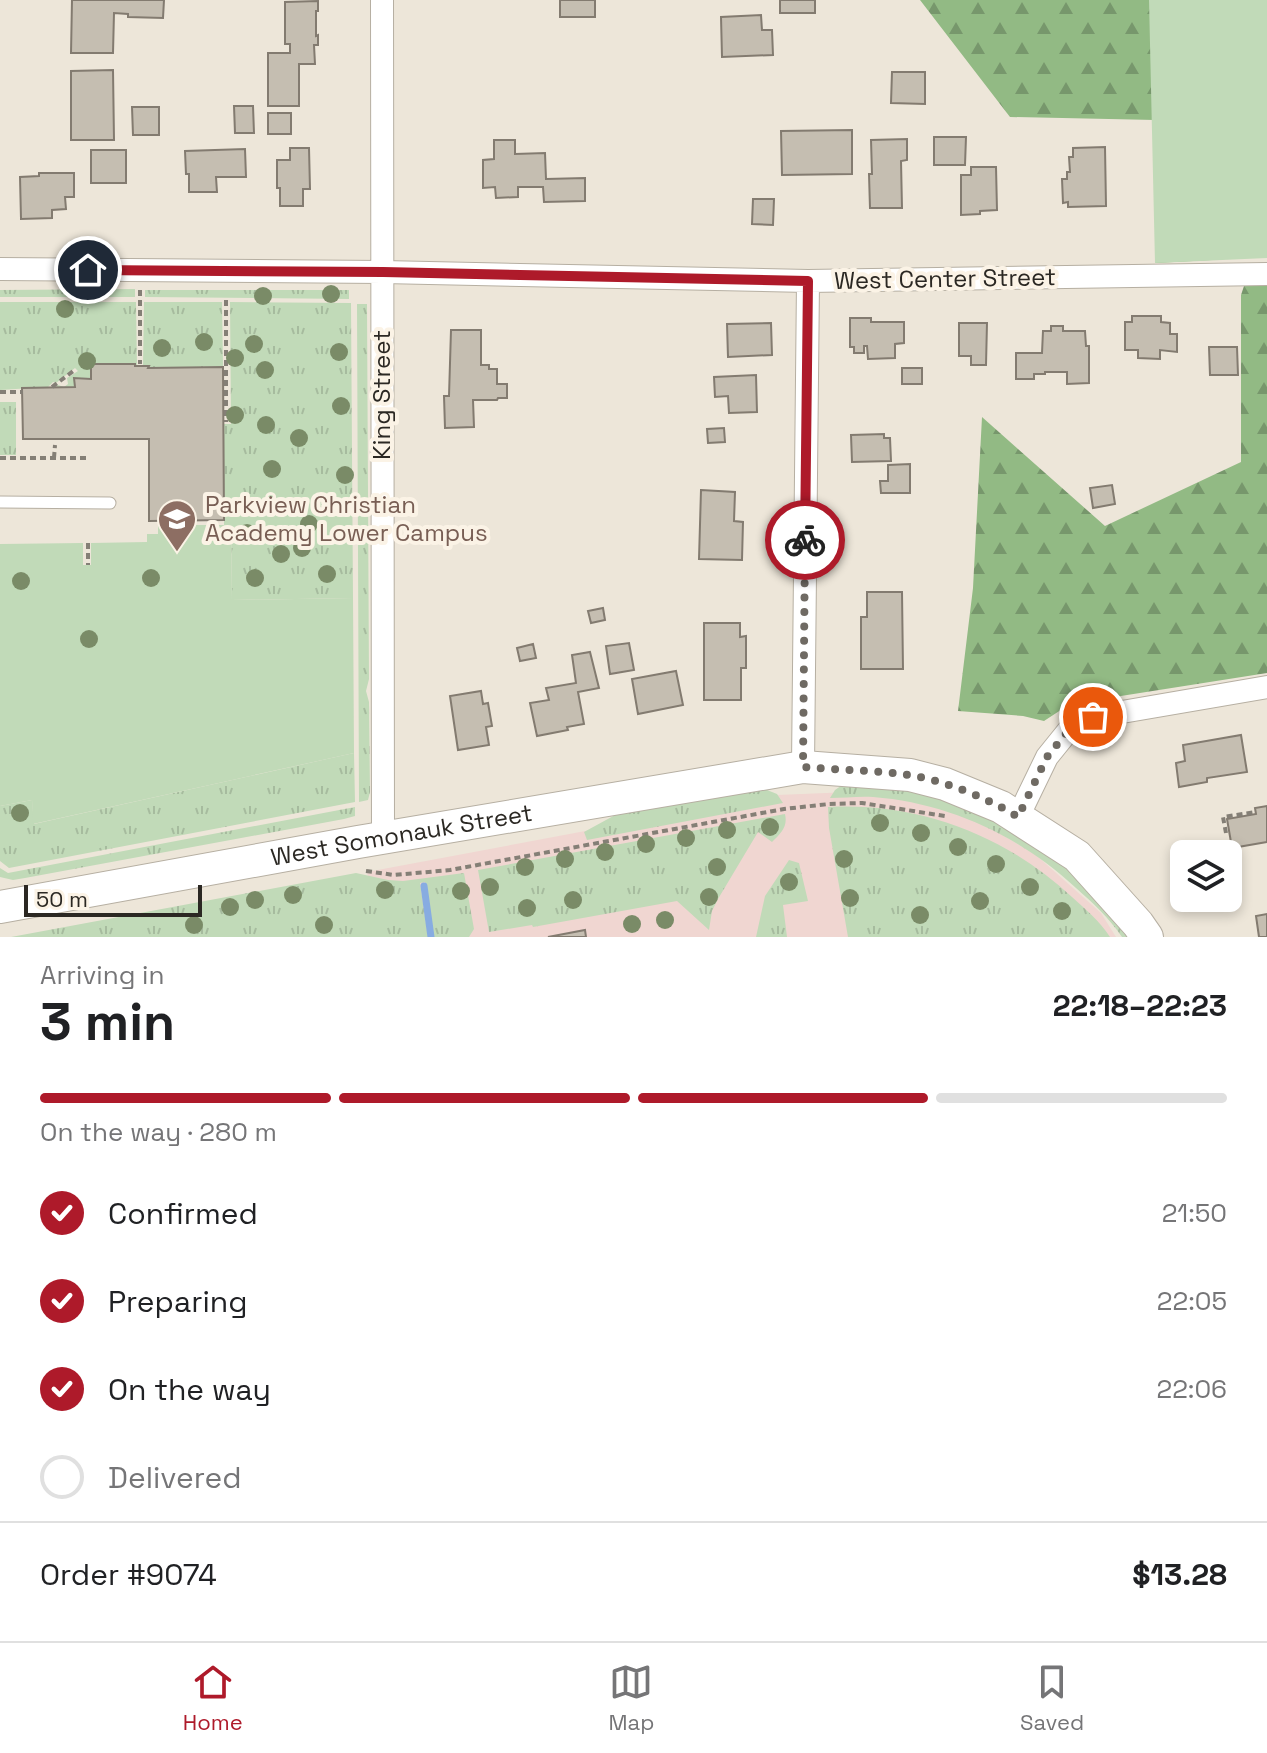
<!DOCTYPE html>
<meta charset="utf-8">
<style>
body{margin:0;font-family:"Space Grotesk",sans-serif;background:#f2f2f2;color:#202124;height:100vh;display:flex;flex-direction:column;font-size:30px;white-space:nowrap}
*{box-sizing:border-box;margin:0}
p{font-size:26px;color:#757577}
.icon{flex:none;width:44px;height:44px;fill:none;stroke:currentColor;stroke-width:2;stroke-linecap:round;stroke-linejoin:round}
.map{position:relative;height:937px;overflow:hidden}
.details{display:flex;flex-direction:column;background:#fff;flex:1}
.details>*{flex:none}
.controls{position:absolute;left:1170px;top:840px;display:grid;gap:16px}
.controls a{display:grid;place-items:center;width:72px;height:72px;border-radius:12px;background:#fff;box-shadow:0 4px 12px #0003;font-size:40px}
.scale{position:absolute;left:24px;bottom:20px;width:178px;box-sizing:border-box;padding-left:8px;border:4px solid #2b2823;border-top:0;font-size:22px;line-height:28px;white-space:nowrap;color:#2b2823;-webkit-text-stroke:6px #fbf3e6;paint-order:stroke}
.pin{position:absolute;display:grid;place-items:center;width:68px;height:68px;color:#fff;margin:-34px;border:4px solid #fff;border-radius:50%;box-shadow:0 2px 8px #0007}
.courier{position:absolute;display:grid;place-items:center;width:80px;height:80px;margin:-40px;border:6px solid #ae1a2a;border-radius:50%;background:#fff;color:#222;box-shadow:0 2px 10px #0007}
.summary em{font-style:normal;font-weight:700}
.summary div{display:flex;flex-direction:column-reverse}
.summary{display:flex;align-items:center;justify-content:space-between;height:136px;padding:0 40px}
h1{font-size:52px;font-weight:700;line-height:60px}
.bar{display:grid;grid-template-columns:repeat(4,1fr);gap:12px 8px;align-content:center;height:96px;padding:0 40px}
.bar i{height:10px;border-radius:6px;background:#e0e0e0}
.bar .active{background:#ae1a2a}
.bar p{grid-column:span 4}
.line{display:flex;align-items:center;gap:20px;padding:0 40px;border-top:2px solid #e0e0e0}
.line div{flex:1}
ol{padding:0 40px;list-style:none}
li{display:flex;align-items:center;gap:24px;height:88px}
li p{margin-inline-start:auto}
li .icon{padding:8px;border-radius:50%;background:#ae1a2a;color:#fff;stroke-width:4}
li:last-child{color:#757577}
li i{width:44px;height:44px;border:4px solid #e0e0e0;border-radius:50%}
.menu{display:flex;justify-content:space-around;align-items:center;height:112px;border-top:2px solid #e0e0e0;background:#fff;font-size:22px;color:#757577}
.menu a{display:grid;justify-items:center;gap:4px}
.menu .active{color:#ae1a2a}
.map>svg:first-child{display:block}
.education{fill:#f0d6d1}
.grass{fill:url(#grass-tufts)}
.forest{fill:url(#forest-firs)}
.park{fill:#c1dab8}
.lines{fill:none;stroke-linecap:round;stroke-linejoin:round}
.stream{stroke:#87ace1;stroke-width:7}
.building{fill:#c5beb1;stroke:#837b70;stroke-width:2}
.lane-casing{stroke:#b6afa2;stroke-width:13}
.street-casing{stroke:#b6afa2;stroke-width:24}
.secondary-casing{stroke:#b6afa2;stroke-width:34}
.path{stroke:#847f76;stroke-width:4;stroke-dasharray:6 4;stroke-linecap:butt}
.lane{stroke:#fff;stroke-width:11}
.street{stroke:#fff;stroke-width:22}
.secondary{stroke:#fff;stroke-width:32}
.tree{fill:#7a8b67}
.done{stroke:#6f6a63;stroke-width:8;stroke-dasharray:0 14.4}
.route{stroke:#ae1a2a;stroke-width:10}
.labels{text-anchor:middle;stroke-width:8;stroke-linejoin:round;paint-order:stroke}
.street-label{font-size:24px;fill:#2b2823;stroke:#fbf3e6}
.education-label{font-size:24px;fill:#785e54;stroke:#fbf3e6;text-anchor:start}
</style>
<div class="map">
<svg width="1267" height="937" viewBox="0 0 1267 937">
<defs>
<pattern id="grass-tufts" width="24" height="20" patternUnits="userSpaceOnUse" patternTransform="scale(2)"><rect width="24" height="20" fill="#c1dab8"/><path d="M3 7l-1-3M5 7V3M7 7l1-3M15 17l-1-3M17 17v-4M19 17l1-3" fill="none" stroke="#a6bb9e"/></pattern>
<pattern id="forest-firs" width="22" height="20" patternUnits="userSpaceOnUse" patternTransform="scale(2)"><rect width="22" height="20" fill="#92ba84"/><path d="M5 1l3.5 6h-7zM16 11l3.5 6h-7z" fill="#77976c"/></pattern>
</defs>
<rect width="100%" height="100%" fill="#ede6d9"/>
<!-- education -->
<path class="education" d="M875 791 973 817 1036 855 1101 913 1116 937H381L367 872 777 795Z"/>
<!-- grass -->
<path class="grass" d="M135 289V297H0V290Z
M145 290H349V299L145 297Z
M0 302H136L137 367 135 366 134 364H92L91 379 74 378 75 387H55L58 385 64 387 68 384 67 378 78 371 75 368 56 383 53 382 48 387 0 390Z
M144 302H222L223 367 148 368V366H143Z
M230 302 351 303 353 598 232 600 231 525H224L223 424H231Z
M357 304H367L369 679 366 691 369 702 370 792 368 800 359 802Z
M0 402H16V455H0Z
M354 753 355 802 9 868 0 861V806L32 800 34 824Z
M845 783 907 786 978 810 1068 867 1132 937H1122C1109 918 1093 903 1076 888 1020 836 949 803 873 797 859 796 844 798 830 798L835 790Z
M762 788 777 794 783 803 587 840 584 832 617 814Z
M355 807V816L344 819 25 878 13 880 0 877V868L8 873Z
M828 807C919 802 1005 835 1072 897 1085 909 1100 921 1110 937H848L829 828Z
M785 814C788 827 781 833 772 842L758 832 718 899 712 911 709 930 677 901 533 927 532 925 489 932 478 870Z
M789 860 799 863 808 901 783 905 787 937H756L765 896Z
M356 873 388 880 403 881 464 873 474 929 469 937H433L425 882 420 883 428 937H11Z"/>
<!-- forest -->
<path class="forest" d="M920 0H1255L1267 222 1212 260 1155 263V120L1010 117Z
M1244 286H1267V673L1070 704 1044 721 1023 716 958 711 973 588 982 417 1105 526 1241 462V295Z"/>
<!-- park -->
<path class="park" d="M1149 0H1267V258L1155 263Z
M158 525H231L232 600 353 598 354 753 33 824 32 800 0 806V544L83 543V565H91V543L147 542V534H158Z"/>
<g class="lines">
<!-- stream -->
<path class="stream" d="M424 886 431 937"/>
</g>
<!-- building -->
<path class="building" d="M72 0H164L163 18 128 17V14L114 13 113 53H71Z
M560 0H595V17H560Z
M780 0H815V13H780Z
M318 1V11H316V36L318 35V45H314L315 64H299V106H268V53H290V44H285V2Z
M761 15 762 30H772L773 55 722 57 721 17Z
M113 70 114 140H71V71Z
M892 72H925V104L891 103Z
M234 106H253L254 133H235Z
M132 107H159V135H133Z
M268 113H291V134H268Z
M852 130V174L782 175 781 131Z
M934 137H966L965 165H934Z
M907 139V160L901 161 902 208H870L869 174H872L871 140Z
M494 140H515V154L545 153 546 179 585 178V201L544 202 543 187H518V197L496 198 495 187 483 188V160L494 159Z
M1105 147 1106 206 1068 207V202L1063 203 1062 179H1067V172H1070L1069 157H1073V148Z
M290 148H309L310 189H303V206H280V188H277V160H290Z
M245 149 246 177H216L217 192H189V174H186L185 151Z
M91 150H126V183H91Z
M971 167H996L997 210 980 211V214L961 215V175H971Z
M39 173H74V197H65L66 209 52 210V218L21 219 20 177 39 176Z
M753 199H774L773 225 752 224Z
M1132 316H1161V322L1170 323V334H1177V352L1160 350V359L1138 358V350H1125V322H1132Z
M850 318H871V322H904V343L895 344V358L868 359 867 346H864V353H854V347H850Z
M771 323 772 355 728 357 727 324Z
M959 323H987L986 365H971V356H959Z
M1051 326H1063V331H1085L1086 346H1089V383L1067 384V372H1045V374H1034V379H1016V353H1042L1043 331H1051Z
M451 330H481V365H489V369H497V384H507V398H498L497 400H473L474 427 445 428 444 396H449Z
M1209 347H1237L1238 375H1210Z
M91 364H135V366H149L148 368 223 367 224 520 149 521V439H23L22 388 75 387 74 378 91 379Z
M902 368H922V384H902Z
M756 375 757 412 729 413 728 396 715 397 714 377Z
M724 428 725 442 708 443 707 429Z
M884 434V438H890L891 461 852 462 851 435Z
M910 464V493H881L880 481H888V465Z
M1112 485 1115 504 1093 508 1090 488Z
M701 490 735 492 734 521 743 522 742 560 699 559Z
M867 592H902L903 669H861V617H867Z
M603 608 605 620 591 623 588 611Z
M704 623H740V637L746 636V668H741V700H704Z
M629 643 634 670 610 674 606 646Z
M533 644 536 658 520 661 517 648Z
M590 652 599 688 578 692 584 724 567 727 568 730 537 736 530 703 549 700 546 688 576 683 572 655Z
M676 671 683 705 638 714 632 679Z
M481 691 483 704 488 703 492 726 486 727 489 745 458 750 450 696Z
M1241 735 1247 772 1207 778V782L1179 787 1176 763 1185 761 1183 745Z
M1267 806V842L1232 848 1227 819 1256 814 1255 808Z
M1267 914V937H1259L1256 916Z
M585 930 586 937H548Z"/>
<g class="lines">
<!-- lane casing -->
<g class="lane-casing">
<path id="lane" d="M0 502 110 503"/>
</g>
<!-- street casing -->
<g class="street-casing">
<path id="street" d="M382 0 383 838
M0 269 383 272 808 281 1267 274
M803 767 808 281
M1018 817 1047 757 1068 731 1093 717 1267 687"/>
</g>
<!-- secondary casing -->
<g class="secondary-casing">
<g id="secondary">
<path id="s1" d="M0 907 358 842 803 767 910 775 945 784 1001 807 1077 856 1138 924 1147 937"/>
</g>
</g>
<!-- path -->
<path class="path" d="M140 290V364
M226 300V422
M52 387 76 369
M0 392H23
M0 458H87
M54 458 55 445
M88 543V565
M1226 833 1223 817 1256 812
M366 871 394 875 450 870 784 809 829 804 862 803 945 816"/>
<!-- lane -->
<use href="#lane" class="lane"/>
<!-- street -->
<use href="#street" class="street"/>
<!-- secondary -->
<use href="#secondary" class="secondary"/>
</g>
<!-- trees -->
<g class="tree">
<circle cx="331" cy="294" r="9"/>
<circle cx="263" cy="296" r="9"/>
<circle cx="65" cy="309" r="9"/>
<circle cx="204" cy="342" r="9"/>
<circle cx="254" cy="344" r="9"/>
<circle cx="162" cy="348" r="9"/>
<circle cx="339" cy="352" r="9"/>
<circle cx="235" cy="358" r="9"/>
<circle cx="87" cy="361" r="9"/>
<circle cx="265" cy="370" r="9"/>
<circle cx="341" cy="406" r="9"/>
<circle cx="235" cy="415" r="9"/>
<circle cx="266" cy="425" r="9"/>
<circle cx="299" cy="438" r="9"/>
<circle cx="272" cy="469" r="9"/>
<circle cx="345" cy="475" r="9"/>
<circle cx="309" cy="524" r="9"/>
<circle cx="247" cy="533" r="9"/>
<circle cx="302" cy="548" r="9"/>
<circle cx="281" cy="554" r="9"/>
<circle cx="327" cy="574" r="9"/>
<circle cx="151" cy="578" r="9"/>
<circle cx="255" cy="578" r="9"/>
<circle cx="21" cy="581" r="9"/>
<circle cx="89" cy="639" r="9"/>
<circle cx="20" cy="813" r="9"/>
<circle cx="880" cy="823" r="9"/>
<circle cx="770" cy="827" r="9"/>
<circle cx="727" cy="830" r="9"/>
<circle cx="921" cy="833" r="9"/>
<circle cx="686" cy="838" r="9"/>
<circle cx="646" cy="844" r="9"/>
<circle cx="958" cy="847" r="9"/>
<circle cx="605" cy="852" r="9"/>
<circle cx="565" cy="859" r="9"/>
<circle cx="844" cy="859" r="9"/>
<circle cx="996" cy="864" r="9"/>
<circle cx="525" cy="867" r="9"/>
<circle cx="717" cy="867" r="9"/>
<circle cx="789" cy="882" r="9"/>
<circle cx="490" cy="887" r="9"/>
<circle cx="1030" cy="887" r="9"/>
<circle cx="385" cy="890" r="9"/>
<circle cx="461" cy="891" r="9"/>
<circle cx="293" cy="895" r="9"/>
<circle cx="709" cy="897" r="9"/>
<circle cx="850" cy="898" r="9"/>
<circle cx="255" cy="900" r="9"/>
<circle cx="573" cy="900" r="9"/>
<circle cx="980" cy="901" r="9"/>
<circle cx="230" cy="907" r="9"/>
<circle cx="527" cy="908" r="9"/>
<circle cx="1062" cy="911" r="9"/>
<circle cx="920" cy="915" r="9"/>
<circle cx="665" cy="920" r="9"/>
<circle cx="632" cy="924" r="9"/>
<circle cx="194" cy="925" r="9"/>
<circle cx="324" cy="925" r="9"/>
</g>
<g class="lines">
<!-- done -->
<path class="done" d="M805 540 803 767C838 770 874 770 908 775 943 780 988 798 1018 817L1047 757 1068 731 1093 717"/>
<!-- route -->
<path class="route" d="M88 270 383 272 808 281 805 540"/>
</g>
<!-- icons -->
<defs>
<g id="school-pin" transform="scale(2)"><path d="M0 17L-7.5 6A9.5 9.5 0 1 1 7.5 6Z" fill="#8d6e63" stroke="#fbf3e6"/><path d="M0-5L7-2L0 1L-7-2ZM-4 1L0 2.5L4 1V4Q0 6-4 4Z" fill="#fff"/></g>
</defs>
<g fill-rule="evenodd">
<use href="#school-pin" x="177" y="519"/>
</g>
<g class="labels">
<!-- street labels -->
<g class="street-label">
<text transform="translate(945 279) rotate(-1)" y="8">West Center Street</text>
<text transform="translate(382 395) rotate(-90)" y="8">King Street</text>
<text dy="8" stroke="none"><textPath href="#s1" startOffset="408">West Somonauk Street</textPath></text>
</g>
<!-- education labels -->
<g class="education-label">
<text x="205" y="513">Parkview Christian<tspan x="205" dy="28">Academy Lower Campus</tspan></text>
</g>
</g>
</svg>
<div class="controls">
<a><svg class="icon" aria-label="layers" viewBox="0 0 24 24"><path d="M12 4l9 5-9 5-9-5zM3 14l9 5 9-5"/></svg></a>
</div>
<div class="scale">50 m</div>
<div class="pin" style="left:1093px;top:717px;background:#ea580c"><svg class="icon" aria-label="bag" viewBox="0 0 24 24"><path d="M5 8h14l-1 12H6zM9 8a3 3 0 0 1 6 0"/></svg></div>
<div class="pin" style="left:88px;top:270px;background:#1f2937"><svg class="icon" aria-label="home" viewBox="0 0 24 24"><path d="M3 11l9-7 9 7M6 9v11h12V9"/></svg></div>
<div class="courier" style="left:805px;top:540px"><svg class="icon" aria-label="bike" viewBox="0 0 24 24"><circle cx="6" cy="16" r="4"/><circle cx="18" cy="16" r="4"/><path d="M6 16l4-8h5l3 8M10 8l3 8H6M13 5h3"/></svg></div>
</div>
<section class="details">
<div class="summary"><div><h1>3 min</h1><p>Arriving in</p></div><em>22:18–22:23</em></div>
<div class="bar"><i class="active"></i><i class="active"></i><i class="active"></i><i></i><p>On the way · 280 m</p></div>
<ol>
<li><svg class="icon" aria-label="check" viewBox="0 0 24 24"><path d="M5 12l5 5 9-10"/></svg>Confirmed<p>21:50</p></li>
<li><svg class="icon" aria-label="check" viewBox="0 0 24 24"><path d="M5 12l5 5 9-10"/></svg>Preparing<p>22:05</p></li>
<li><svg class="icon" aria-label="check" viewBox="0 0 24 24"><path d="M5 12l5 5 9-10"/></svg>On the way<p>22:06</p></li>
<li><i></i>Delivered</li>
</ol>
<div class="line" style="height:104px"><div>Order #9074</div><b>$13.28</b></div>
</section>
<nav class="menu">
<a class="active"><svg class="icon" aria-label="home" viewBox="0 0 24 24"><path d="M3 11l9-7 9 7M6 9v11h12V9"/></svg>Home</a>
<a><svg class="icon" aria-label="map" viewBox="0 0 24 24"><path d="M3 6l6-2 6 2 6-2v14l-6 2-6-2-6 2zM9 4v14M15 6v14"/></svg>Map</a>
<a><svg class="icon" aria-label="saved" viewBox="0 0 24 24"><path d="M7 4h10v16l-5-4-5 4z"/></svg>Saved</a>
</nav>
